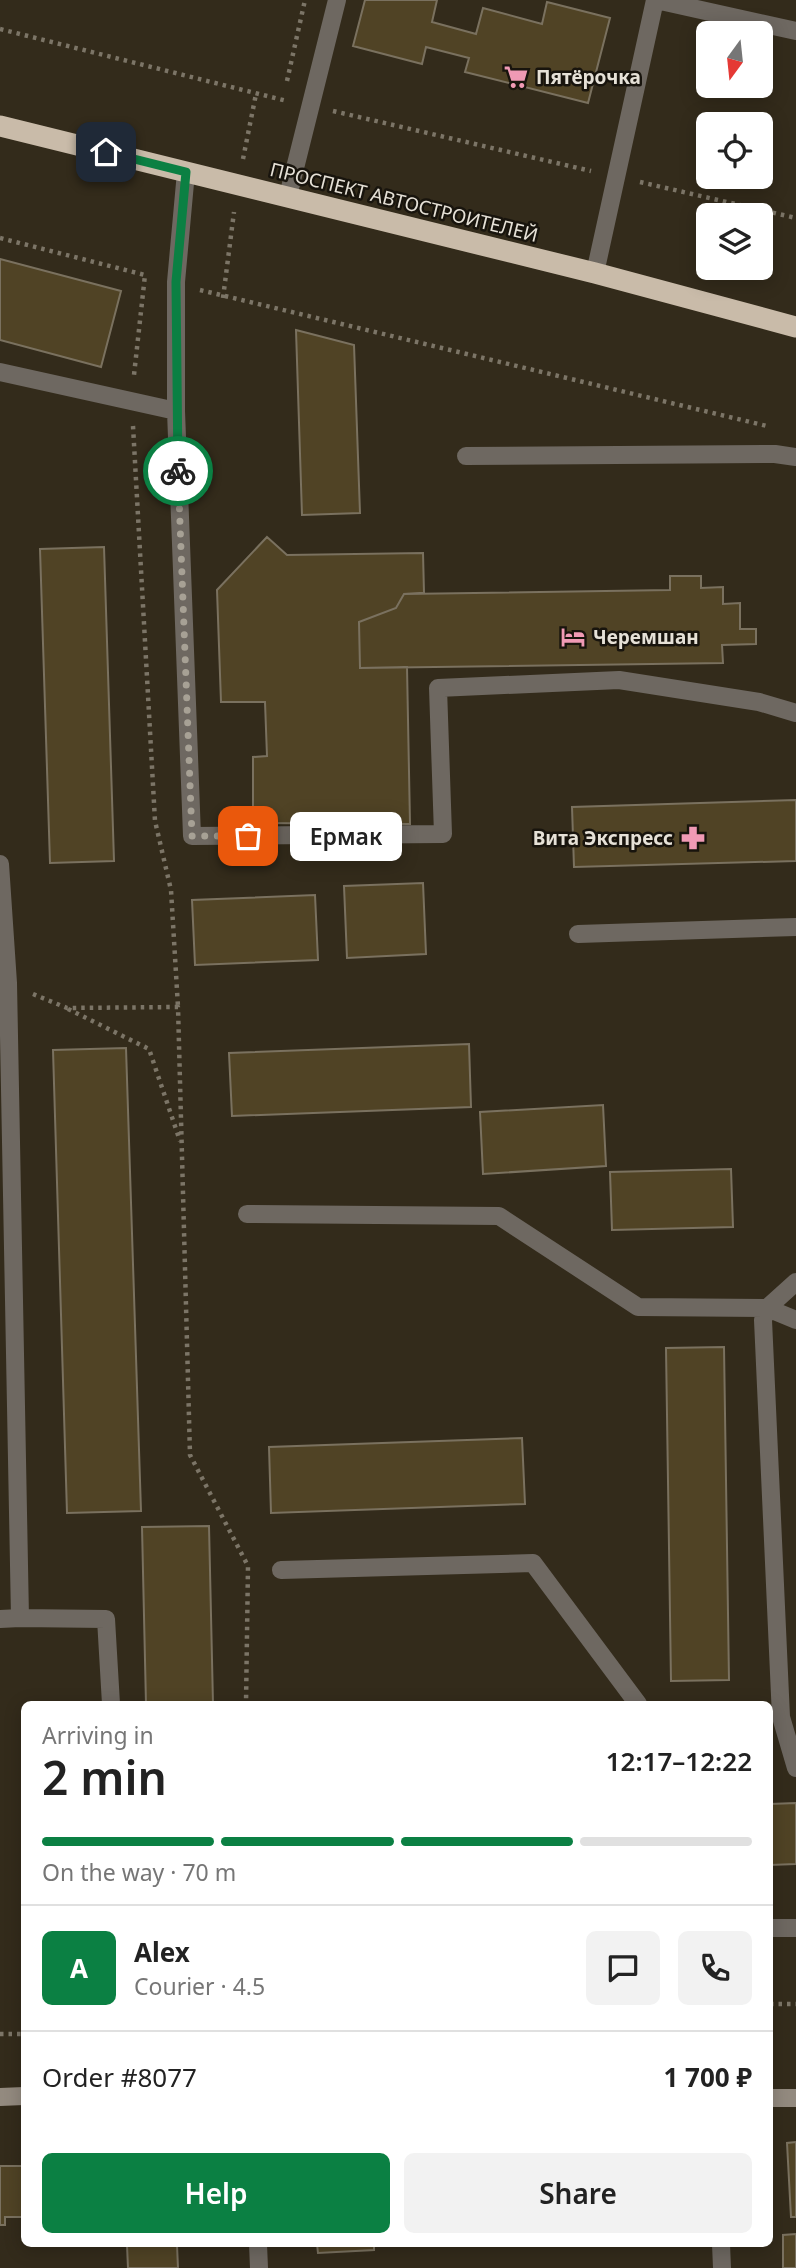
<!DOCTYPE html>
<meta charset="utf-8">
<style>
body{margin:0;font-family:"Noto Sans",sans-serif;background:#f2f2f2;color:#222;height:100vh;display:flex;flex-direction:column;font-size:26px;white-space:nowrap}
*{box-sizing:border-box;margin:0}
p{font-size:23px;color:#767676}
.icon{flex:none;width:38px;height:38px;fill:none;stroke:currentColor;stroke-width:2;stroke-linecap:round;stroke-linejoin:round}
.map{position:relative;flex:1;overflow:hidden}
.sheet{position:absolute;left:21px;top:1701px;width:752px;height:546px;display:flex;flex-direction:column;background:#fff;border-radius:10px;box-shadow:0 4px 18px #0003}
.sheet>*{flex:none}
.needle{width:46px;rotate:195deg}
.buttons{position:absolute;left:696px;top:21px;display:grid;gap:14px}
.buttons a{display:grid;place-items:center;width:77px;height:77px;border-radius:10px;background:#fff;box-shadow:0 4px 18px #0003;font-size:35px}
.pin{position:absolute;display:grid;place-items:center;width:60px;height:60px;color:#fff;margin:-30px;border-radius:14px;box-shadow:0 4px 10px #0006}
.courier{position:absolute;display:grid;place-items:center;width:70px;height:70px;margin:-35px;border:5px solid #0b8043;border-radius:50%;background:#fff;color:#222;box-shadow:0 2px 9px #0007}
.bubble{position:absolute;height:49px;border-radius:10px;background:#fff;box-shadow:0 4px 18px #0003;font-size:23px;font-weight:600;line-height:49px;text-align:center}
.head em{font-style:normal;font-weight:600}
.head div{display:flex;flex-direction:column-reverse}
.head{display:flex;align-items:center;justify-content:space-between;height:119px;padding:0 21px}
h1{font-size:46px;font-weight:600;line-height:52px}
.bar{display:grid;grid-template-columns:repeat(4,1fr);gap:10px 7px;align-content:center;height:84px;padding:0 21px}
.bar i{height:9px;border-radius:5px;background:#e0e0e0}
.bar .selected{background:#0b8043}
.bar p{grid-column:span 4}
.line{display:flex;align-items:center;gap:18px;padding:0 21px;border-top:2px solid #e0e0e0}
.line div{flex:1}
.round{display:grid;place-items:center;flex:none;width:74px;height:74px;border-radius:10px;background:#f2f2f2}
.button{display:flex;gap:14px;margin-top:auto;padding:14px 21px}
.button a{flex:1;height:80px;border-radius:10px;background:#0b8043;color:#fff;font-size:28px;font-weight:600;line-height:80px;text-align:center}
.button a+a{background:#f2f2f2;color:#222}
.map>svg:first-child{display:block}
.building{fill:#504325;stroke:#7a715f;stroke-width:2}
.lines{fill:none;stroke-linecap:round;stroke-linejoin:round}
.path{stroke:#7c7567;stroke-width:4.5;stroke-dasharray:3.5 5;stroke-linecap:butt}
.lane{stroke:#6e6861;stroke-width:18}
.street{stroke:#6e6861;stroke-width:18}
.secondary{stroke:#938a7f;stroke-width:18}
.highway{stroke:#c9bba9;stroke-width:21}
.done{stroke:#a7a195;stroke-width:7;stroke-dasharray:0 12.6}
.route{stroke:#0b8043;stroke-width:9}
.labels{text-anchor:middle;stroke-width:5;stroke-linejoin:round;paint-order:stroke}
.poi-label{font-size:19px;font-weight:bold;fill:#e6e1d7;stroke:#18140d;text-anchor:start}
.street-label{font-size:19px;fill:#e6e1d7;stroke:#18140d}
</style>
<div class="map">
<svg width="796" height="2268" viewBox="0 0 796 2268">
<rect width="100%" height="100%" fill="#332b1b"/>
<!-- building -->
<path class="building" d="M365 0H437L432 22 476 34 483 8 542 24 547 2 610 18 588 103 465 72 469 58 426 47 422 64 353 46Z
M0 259 121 291 101 367 0 340Z
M296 330 354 345 360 513 302 515Z
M267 537 287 555 423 553 424 593 404 594 396 608 359 622 360 668 407 667 410 824 253 823V757L267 756 265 702H221L217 590Z
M104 547 114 861 50 863 40 549Z
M670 576H701V588L723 587V604L740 603V629H756V644L722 645 723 663 360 668 359 622 396 608 404 594 670 590Z
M796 800V861L574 867 572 807Z
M423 883 426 954 347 958 344 886Z
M315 895 318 960 195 965 192 900Z
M469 1044 471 1107 232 1116 229 1053Z
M126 1048 141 1511 67 1513 53 1050Z
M603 1105 606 1166 483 1174 480 1112Z
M731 1169 733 1227 612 1230 610 1172Z
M724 1347 729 1680 671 1681 666 1348Z
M522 1438 525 1504 271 1513 269 1447Z
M209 1526 213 1704H146L142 1527Z
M796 1803V1864L770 1865V1804Z
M796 2142V2217H791L787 2143Z
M0 2166H24V2217H5V2225H0Z
M796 2234V2268H783V2235Z
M87 2244 177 2245 178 2268H128L127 2245 87 2246Z
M317 2244H374V2250L318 2253Z"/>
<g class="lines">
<!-- path -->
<path class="path" d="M0 29 287 101
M287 81 305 0
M333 111 591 171
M243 159 256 94
M640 182 796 218
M0 238 145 275 134 375
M200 290 767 426
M223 298 234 212
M133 426 155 821 171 890 178 1007
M33 994 67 1008 178 1007 190 1455 248 1566 246 1704
M68 1009 149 1049 180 1141
M770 2004H796
M0 2034H24"/>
<!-- lane -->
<path class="lane" d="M656 0 796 31
M186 172 176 282V411L192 836 443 834 438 688 619 680 759 702 796 713
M288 196 337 0
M595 273 655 0
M0 372 176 411
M466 456 775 454 796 457
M0 864 8 983 20 1618 106 1619 111 1704
M578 934 796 927
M247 1214 499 1216 638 1307 767 1308 796 1320
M796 1282 767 1308 763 1320 781 1717 796 1768
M281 1570 533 1563 638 1704
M0 1619 20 1618
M770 1928H796"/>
<!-- street -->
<path class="street" d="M258 2244 259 2268
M721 2244 722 2268"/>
<!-- secondary -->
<path class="secondary" d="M0 2097 24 2096
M770 2098H796"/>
<!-- highway -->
<path class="highway" d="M0 126 595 273 796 327"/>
</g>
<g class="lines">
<!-- done -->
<path class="done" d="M178 471 192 836H248"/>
<!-- route -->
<path class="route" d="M106 152 186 172 176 282 178 471"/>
</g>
<!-- icons -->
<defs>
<g id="supermarket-bare" transform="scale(1.89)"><path d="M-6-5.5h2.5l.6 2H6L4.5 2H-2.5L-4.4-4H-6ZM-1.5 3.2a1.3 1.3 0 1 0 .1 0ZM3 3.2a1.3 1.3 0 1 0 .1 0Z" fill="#f09ab5" stroke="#18140d" stroke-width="2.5" paint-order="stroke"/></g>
<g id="hotel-bare" transform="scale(1.89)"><path d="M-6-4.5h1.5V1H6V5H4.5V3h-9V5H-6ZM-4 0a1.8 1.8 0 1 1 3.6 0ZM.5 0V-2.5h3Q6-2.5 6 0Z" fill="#f09ab5" stroke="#18140d" stroke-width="2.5" paint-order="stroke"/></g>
<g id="pharmacy-bare" transform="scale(1.89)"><path d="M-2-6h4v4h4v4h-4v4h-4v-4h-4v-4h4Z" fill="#f09ab5" stroke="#18140d" stroke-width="2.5" paint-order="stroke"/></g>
</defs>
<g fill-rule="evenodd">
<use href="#supermarket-bare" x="516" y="77"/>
<use href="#hotel-bare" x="573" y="637"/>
<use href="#pharmacy-bare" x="693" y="838"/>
</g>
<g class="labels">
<!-- poi labels -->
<g class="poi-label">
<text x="536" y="84">Пятёрочка</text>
<text x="593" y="644">Черемшан</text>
<text x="673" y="845" text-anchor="end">Вита Экспресс</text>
</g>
<!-- street labels -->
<g class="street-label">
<text transform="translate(404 202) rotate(14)" y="7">ПРОСПЕКТ АВТОСТРОИТЕЛЕЙ</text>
</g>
</g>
</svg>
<div class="buttons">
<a><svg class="needle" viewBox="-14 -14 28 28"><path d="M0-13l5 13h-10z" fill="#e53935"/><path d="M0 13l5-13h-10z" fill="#767676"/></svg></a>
<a><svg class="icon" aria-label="locate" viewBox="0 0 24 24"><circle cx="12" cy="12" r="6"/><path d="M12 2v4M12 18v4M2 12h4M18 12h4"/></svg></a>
<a><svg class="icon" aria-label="layers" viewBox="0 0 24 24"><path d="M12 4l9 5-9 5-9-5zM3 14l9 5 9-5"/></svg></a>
</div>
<div class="pin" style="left:248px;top:836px;background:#ea580c"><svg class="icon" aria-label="bag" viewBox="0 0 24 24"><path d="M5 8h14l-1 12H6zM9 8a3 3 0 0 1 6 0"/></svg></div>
<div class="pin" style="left:106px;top:152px;background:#1f2937"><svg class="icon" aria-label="home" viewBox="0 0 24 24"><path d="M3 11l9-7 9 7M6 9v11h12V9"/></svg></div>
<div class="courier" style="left:178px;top:471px"><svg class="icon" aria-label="bike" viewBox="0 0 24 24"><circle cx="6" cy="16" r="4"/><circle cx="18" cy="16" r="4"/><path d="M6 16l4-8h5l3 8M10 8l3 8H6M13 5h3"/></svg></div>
<div class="bubble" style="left:290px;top:812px;width:112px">Ермак</div>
<section class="sheet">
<div class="head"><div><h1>2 min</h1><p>Arriving in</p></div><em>12:17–12:22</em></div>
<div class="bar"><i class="selected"></i><i class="selected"></i><i class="selected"></i><i></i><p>On the way · 70 m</p></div>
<div class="line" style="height:126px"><b class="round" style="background:#0b8043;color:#fff">A</b><div><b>Alex</b><p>Courier · 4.5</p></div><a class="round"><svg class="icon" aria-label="chat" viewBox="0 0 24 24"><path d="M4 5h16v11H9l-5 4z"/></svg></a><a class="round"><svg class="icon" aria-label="phone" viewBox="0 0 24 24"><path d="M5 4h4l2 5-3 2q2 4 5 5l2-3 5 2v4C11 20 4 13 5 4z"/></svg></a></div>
<div class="line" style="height:91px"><div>Order #8077</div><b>1 700 ₽</b></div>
<div class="button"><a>Help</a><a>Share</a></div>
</section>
</div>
